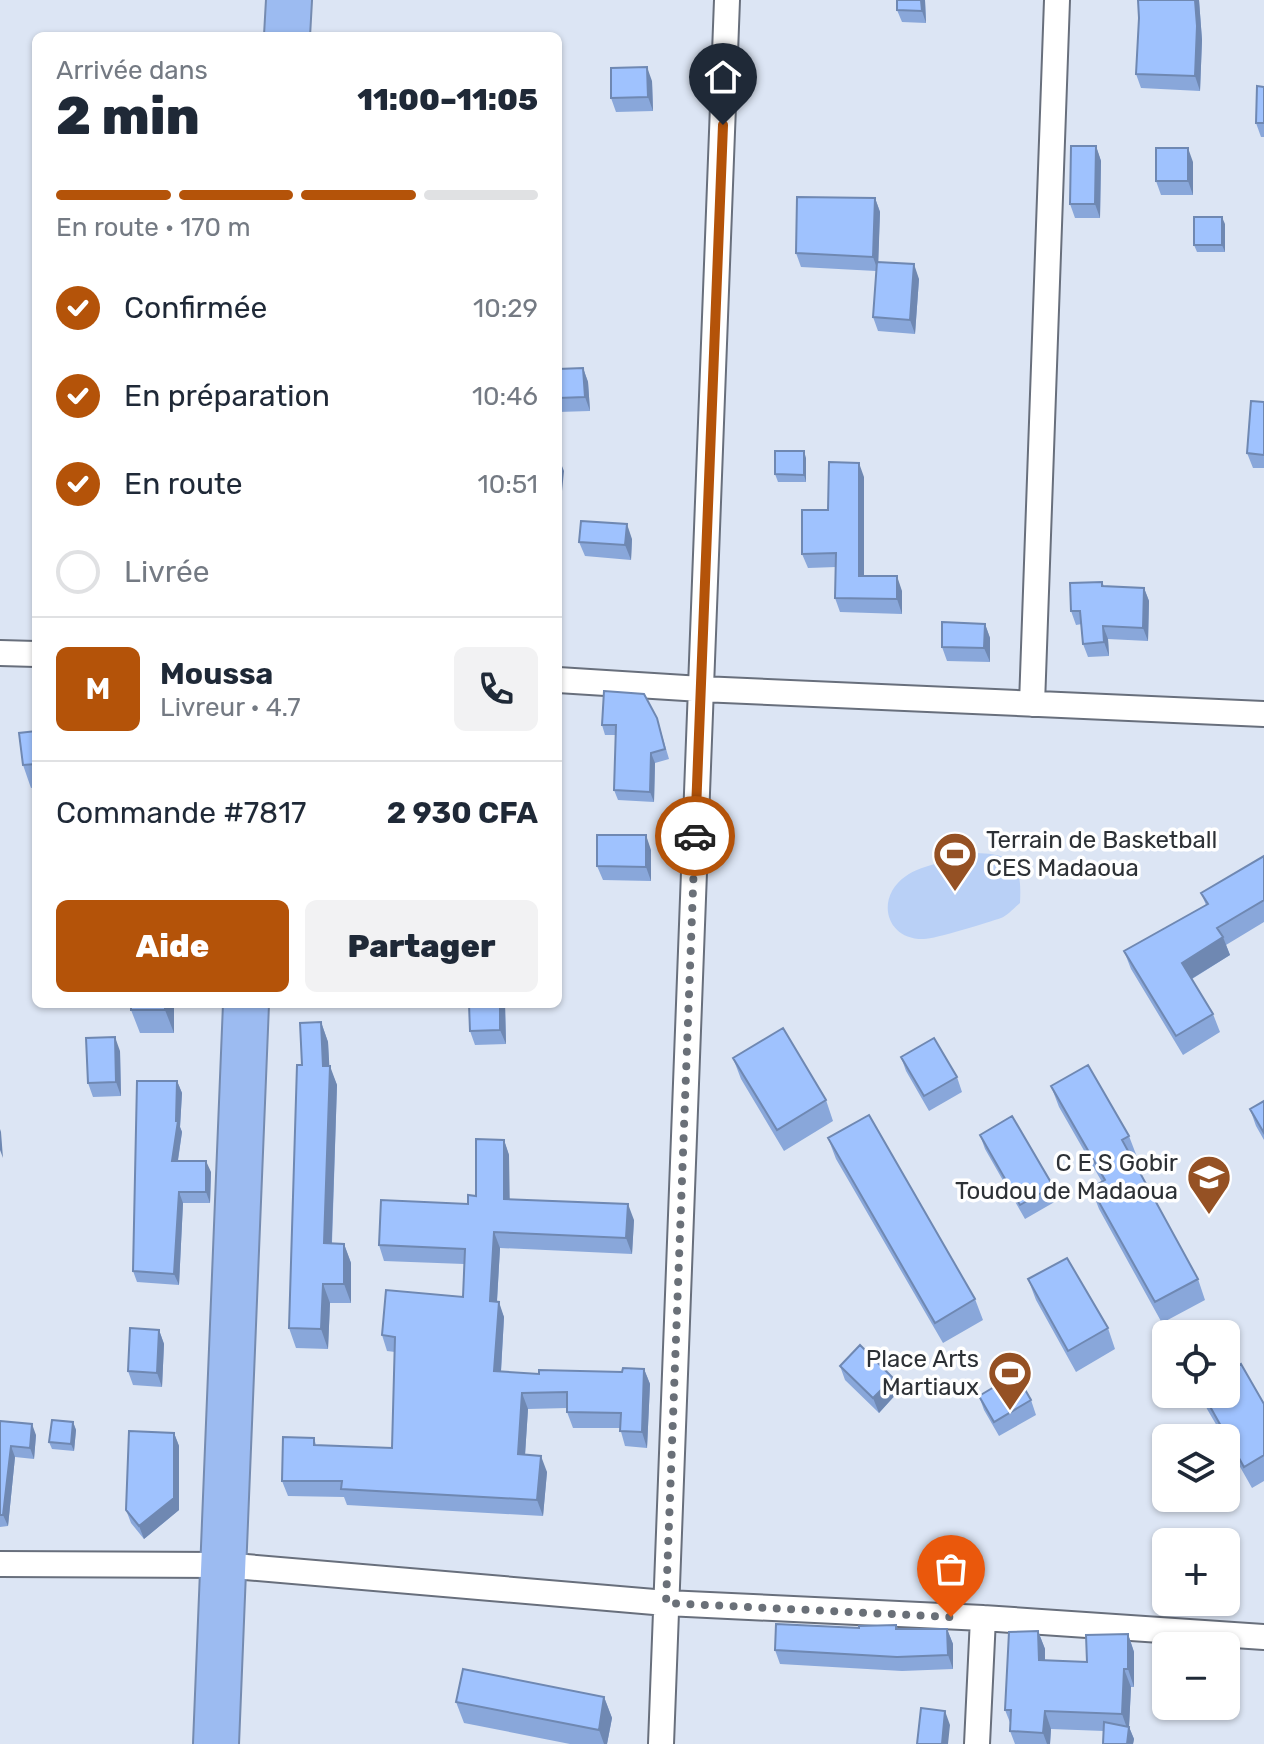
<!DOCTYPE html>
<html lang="fr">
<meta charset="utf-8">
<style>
body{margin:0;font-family:Rubik,sans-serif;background:#f2f2f3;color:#1f2937;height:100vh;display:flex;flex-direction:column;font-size:30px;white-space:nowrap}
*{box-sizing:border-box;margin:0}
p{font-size:26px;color:#747a83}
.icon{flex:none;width:44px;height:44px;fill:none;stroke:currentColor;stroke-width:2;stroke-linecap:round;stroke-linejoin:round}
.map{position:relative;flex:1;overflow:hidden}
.drawer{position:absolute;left:32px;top:32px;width:530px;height:976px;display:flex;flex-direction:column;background:#fff;border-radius:12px;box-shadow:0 2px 6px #0004}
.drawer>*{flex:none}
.controls{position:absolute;left:1152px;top:1320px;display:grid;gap:16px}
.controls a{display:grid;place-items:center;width:88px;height:88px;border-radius:12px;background:#fff;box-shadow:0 2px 6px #0004;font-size:40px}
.pin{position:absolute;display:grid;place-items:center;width:68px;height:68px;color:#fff;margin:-82px -34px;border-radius:50% 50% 50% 0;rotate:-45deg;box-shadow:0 0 8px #0007}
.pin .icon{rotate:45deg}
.courier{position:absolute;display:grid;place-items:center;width:80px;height:80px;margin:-40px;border:6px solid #b45309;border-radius:50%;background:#fff;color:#222;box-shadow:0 2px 10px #0007}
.head em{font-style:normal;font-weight:800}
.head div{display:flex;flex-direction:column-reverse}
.head{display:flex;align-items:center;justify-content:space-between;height:136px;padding:0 24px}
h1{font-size:52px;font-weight:800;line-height:60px}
.bar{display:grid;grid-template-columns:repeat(4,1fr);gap:12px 8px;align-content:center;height:96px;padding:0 24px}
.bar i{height:10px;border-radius:6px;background:#e0e1e3}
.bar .current{background:#b45309}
.bar p{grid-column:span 4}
.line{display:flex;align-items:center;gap:20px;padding:0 24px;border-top:2px solid #e0e1e3}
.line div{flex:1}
.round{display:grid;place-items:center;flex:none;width:84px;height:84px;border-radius:12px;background:#f2f2f3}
ol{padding:0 24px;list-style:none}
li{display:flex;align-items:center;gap:24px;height:88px}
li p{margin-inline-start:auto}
li .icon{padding:8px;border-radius:50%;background:#b45309;color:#fff;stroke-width:4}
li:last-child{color:#747a83}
li i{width:44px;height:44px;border:4px solid #e0e1e3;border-radius:50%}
.cta{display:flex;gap:16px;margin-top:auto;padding:16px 24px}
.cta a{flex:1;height:92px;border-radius:12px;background:#b45309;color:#fff;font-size:32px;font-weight:800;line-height:92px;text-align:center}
.cta a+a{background:#f2f2f3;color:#1f2937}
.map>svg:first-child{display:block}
.green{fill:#b9d0f6}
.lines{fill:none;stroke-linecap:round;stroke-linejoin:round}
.street-casing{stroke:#686f7c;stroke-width:28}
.highway-casing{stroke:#758bb0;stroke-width:48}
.street{stroke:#fff;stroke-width:24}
.highway{stroke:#9cbbf1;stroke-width:44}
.wall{fill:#89a7da}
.shaded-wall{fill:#6f88b2}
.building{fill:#9fc2fe;stroke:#6f88b2;stroke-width:2}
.done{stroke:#6a7078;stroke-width:8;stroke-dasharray:0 14.4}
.route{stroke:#b45309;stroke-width:10}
.labels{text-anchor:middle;stroke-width:7;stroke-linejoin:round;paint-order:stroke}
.poi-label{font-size:24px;fill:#2d3136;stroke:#fff;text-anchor:end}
</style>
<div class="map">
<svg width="1264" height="1744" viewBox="0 0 1264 1744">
<rect width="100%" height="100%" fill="#dce5f4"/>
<!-- green -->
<path class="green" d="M976 853C1015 854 1022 864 1020 903 1014 908 1008 915 1001 918 989 922 935 939 924 939 885 940 875 897 906 876 921 865 957 859 976 853Z"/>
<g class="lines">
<!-- street casing -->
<g class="street-casing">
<path id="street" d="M0 653 36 654
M558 680 701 689 1264 714
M1032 704 1057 0
M0 1564 222 1565 666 1603 983 1618 1264 1637
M661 1744 727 0
M977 1744 983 1618"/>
</g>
<!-- highway casing -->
<g class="highway-casing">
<path id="highway" d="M287 36 289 0
M216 1744 246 1004"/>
</g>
<!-- street -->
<use href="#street" class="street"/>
<!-- highway -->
<use href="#highway" class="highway"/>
</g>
<!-- wall -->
<path class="wall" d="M897 0H925L926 23 902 22 897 10Z
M1138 0H1199L1202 40 1200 91 1141 88 1136 74 1139 18Z
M652 81 653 111 616 112 611 98Z
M1264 87V137H1261L1256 123Z
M1096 146 1101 161 1100 218H1075L1070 204Z
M1193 162V195H1161L1156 181Z
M875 198 880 212 878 262 919 279 915 334 878 331 873 317 876 271 801 267 796 253Z
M1225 224V252H1197L1194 245Z
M583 368 588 382 590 411 558 412V369Z
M1264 402V468H1253L1247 453Z
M806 458V482H778L775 474Z
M864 477V576L902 591V614L840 612 835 598 836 567 808 568 802 554 828 510Z
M632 539 631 560 585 556 579 542Z
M1102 582 1104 586 1144 588 1149 601 1148 641 1108 639 1109 656 1088 657 1083 644 1082 624 1076 625 1071 611Z
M985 624 990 638V662L947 661 942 647Z
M657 718 669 759 655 763 654 802 618 800 614 790 616 735H605L602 725Z
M36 731V787L31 788 23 765Z
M651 850V881L603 880 597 866Z
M1264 856V922L1226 945 1230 955 1192 979 1213 1014 1220 1032 1183 1055 1131 969 1124 951 1206 905 1201 893Z
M174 1004V1033H140L131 1010Z
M469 1004H505L506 1044 475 1045 470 1031Z
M321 1022 328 1042 329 1066 337 1085 332 1243 344 1244 351 1263V1303H330L328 1349 296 1348 289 1328 302 1065Z
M120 1051 121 1096 93 1097 88 1083Z
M901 1057 957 1077 962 1092 929 1111 906 1071Z
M733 1058 826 1100 833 1121 784 1151 741 1079Z
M177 1081 182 1093 180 1127 182 1132 178 1161 211 1172 210 1203H183L179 1285 137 1282 133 1271Z
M1051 1086 1129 1136 1137 1157 1132 1159 1198 1279 1205 1300 1162 1323 1099 1209 1091 1188 1102 1182 1059 1107Z
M1264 1101V1140L1256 1126 1250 1109Z
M980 1135 1053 1186 1058 1200 1025 1219 985 1149Z
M828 1138 975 1299 983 1320 943 1343 836 1159Z
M504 1140 509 1155V1199L634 1220 632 1254 500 1248 497 1302 504 1317 501 1372 539 1374 622 1372 644 1369 650 1384 647 1448 625 1446 620 1428H573L567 1412V1408L528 1409 525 1455 547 1472 543 1516 347 1505 344 1497 288 1496 282 1481 314 1438 316 1445 392 1448 395 1352 387 1351 382 1335 463 1297 464 1264 384 1261 379 1245 468 1204 476 1196Z
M1028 1279 1108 1328 1115 1349 1076 1372 1036 1300Z
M159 1330 164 1344 162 1387 133 1385 128 1371Z
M840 1366 898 1392 879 1413 845 1380Z
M1202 1394H1226L1264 1404V1481L1252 1488 1226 1442V1438H1224L1207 1409Z
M979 1396 1031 1400 1036 1415 999 1436 984 1410Z
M0 1421 36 1435 34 1459 15 1457 8 1526 0 1527Z
M73 1422 76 1430 74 1451 52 1449 49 1442Z
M174 1433 179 1446V1510L144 1539 131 1523 126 1510Z
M896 1625 898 1629H947L953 1644V1669L902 1671 780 1664 775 1650 859 1628Z
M1038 1631 1045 1649V1660L1087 1662 1128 1634 1134 1652V1687H1131L1129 1727 1134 1739 1133 1744H1103L1104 1731 1051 1729 1050 1744H1015L1010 1731 1011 1725 1005 1710Z
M604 1697 612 1718 607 1744H570L464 1723 456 1702Z"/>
<!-- shaded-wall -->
<path class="shaded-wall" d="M921 0H925L926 23 922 11Z
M1195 0H1199L1202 40 1200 91 1195 76Z
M647 67 652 81 653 111 648 97Z
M1096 146 1101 161 1100 218 1095 204Z
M1188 148 1193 162V195L1188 181Z
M875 198 880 212 878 271 873 257Z
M1222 217 1225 224V252L1222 245Z
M914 264 919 279 915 334 910 320Z
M583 368 588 382 590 411 585 397Z
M804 451 806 458V482L804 475Z
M558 456 564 471 561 501 558 492Z
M859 463 864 477V590L859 576Z
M627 524 632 539 631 560 625 545Z
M558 538 561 547 558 588Z
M897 576 902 591V614L897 599Z
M1144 588 1149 601 1148 641 1143 628Z
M985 624 990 638V662L984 648Z
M1103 626 1108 639 1109 656 1104 642Z
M651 753 655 763 654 802 650 792Z
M646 835 651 850V881L646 867Z
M1223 937 1230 955 1188 981 1182 963Z
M165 1004H174V1033L165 1010Z
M500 1004H505L506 1044 500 1030Z
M321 1022 328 1042 330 1077V1066L337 1085 331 1263 324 1243Z
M115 1037 120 1051 121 1096 116 1082Z
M177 1081 182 1093 180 1127 182 1132 176 1172 172 1161 176 1121Z
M0 1129 1 1132 3 1158 0 1150Z
M504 1140 509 1155 510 1214 504 1199Z
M206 1161 211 1172 210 1203 206 1192Z
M179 1192 183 1203 179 1285 174 1274Z
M628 1204 634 1220 632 1254 626 1238Z
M494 1232 500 1248 496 1317 490 1301Z
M344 1244 351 1263V1303L344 1284Z
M323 1284 330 1303 328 1349 321 1329Z
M499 1302 504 1317 500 1387 494 1371Z
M159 1330 164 1344 162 1387 157 1373Z
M644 1369 650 1384 647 1448 642 1432Z
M893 1378 898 1392 879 1413 873 1398Z
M522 1393 528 1409 524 1470 518 1454Z
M73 1422 76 1430 74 1451 71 1444Z
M32 1424 36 1435 34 1459 30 1448Z
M174 1433 179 1446V1510L144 1539 139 1526Z
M11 1446 15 1457 8 1526 3 1515Z
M541 1456 547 1472 543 1516 537 1500Z
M947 1629 953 1644V1669L948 1655Z
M1038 1631 1045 1649V1677L1039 1660Z
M1128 1634 1134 1652V1687L1128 1669Z
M1124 1669 1131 1687 1129 1727 1134 1739 1133 1744H1127L1128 1731 1122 1714Z
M604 1697 612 1718 607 1744H604L599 1730Z
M945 1711 950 1725 948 1744H942Z
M1045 1711 1051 1729 1050 1744H1047L1043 1733Z"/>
<!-- building -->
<path class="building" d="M897 0H921L922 11 897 10Z
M1138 0H1195L1197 26 1195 76 1136 74 1139 18Z
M346 34 399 36H346Z
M647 67 648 97 611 98V68Z
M1257 86 1264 87V123H1256Z
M1071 146H1096L1095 204H1070Z
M1156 148H1188V181H1156Z
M797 197 875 198 873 257 796 253Z
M1194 217H1222V245H1194Z
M877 262 914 264 910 320 873 317Z
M583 368 585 397 558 398V369Z
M1251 401 1264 402V455L1247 453Z
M775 451H804V475L775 474Z
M829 462 859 463V576H897V599L835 598 836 553 802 554V510H828Z
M581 521 627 524 625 545 579 542Z
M1102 582V586L1144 588 1143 628 1103 626 1104 642 1083 644 1080 611H1071L1070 583Z
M942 622 985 624 984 648 942 647Z
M604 691 644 694 657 718 665 749 651 753 650 792 614 790 616 725H602Z
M36 731V764L23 765 19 733Z
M597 835H646V867L597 866Z
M1264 856V900L1217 928 1223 937 1182 963 1213 1014 1176 1036 1124 951 1208 904 1201 893Z
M131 1004H165V1010H131Z
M469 1004H500V1030L470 1031Z
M321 1022 323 1066H330L324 1243 344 1244V1284H323L321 1329 289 1328 297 1065H302L300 1023Z
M783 1028 826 1100 777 1130 733 1058Z
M115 1037 116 1082 88 1083 86 1038Z
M934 1038 957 1077 924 1096 901 1057Z
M1088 1065 1129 1136 1122 1140 1198 1279 1155 1302 1091 1188 1105 1180 1051 1086Z
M137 1081H177L176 1121H178L172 1161H206V1192H179L174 1274 133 1271Z
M1264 1101V1133L1250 1109Z
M869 1115 975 1299 935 1323 828 1138Z
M1012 1116 1053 1186 1020 1205 980 1135Z
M476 1139 504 1140V1199L628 1204 626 1238 494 1232 490 1301 499 1302 494 1371 539 1374V1370L622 1372 623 1368 644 1369 642 1432 620 1431 621 1413 567 1412V1392L522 1393 518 1454 541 1456 537 1500 341 1489 342 1481H282L283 1437 314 1438V1445L392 1448 395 1337 382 1335 386 1290 463 1297 465 1249 379 1245 381 1200 468 1204V1195L476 1196Z
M1067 1258 1108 1328 1068 1351 1028 1279Z
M130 1328 159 1330 157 1373 128 1371Z
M860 1345 893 1378 873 1398 840 1366Z
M1241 1364 1264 1404V1455L1244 1467 1203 1394H1226V1373Z
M1016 1374 1031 1400 994 1422 979 1396Z
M52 1420 73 1422 71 1444 49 1442Z
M0 1421 32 1424 30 1448 11 1446 3 1515H0Z
M129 1431 174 1433V1498L139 1526 126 1510Z
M776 1624 859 1628V1626L896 1625V1629H947L948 1655 897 1657 775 1650Z
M1038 1631 1039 1660 1087 1662 1086 1635 1128 1634V1669H1124L1122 1714 1045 1711 1043 1733 1010 1731 1011 1710H1005L1009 1632Z
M463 1669 604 1697 599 1730 456 1702Z
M921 1708 945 1711 942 1744H917Z
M1104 1722 1129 1727 1127 1744H1103Z"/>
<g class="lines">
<!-- done -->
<path class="done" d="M695 836 666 1603 951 1617"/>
<!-- route -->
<path class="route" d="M695 836 723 125"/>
</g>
<!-- icons -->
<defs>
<g id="stadium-pin" transform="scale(2.3)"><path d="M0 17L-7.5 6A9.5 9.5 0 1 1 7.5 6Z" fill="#955124" stroke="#fff"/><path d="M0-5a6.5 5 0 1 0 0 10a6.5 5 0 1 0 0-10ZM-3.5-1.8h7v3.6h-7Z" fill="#fff"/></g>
<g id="school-pin" transform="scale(2.3)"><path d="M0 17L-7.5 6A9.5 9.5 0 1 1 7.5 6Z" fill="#955124" stroke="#fff"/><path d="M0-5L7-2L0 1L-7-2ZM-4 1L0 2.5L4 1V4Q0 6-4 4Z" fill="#fff"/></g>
</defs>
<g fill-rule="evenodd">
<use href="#stadium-pin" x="955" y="854"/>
<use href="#school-pin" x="1209" y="1177"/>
<use href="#stadium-pin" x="1010" y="1373"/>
</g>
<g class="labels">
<!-- poi labels -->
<g class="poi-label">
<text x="986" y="848" text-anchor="start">Terrain de Basketball<tspan x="986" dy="28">CES Madaoua</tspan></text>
<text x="1178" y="1171">C E S Gobir<tspan x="1178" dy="28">Toudou de Madaoua</tspan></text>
<text x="979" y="1367">Place Arts<tspan x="979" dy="28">Martiaux</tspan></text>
</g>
</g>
</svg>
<div class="controls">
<a><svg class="icon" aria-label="locate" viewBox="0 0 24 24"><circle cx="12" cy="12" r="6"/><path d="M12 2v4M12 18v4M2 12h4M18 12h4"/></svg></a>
<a><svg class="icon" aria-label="layers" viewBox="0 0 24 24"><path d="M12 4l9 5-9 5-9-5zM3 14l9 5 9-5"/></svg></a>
<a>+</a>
<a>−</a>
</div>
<div class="pin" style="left:951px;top:1617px;background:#ea580c"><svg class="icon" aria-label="bag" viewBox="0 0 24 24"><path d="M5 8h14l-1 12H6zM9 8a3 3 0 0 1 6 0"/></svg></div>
<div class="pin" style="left:723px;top:125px;background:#1f2937"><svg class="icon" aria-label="home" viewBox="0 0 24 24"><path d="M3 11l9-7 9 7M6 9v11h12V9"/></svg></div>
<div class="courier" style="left:695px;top:836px"><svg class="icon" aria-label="car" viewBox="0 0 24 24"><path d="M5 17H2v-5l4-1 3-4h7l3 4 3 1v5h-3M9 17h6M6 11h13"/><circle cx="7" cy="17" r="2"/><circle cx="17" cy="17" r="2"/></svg></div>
<section class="drawer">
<div class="head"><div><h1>2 min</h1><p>Arrivée dans</p></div><em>11:00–11:05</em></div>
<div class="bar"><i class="current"></i><i class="current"></i><i class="current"></i><i></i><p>En route · 170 m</p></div>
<ol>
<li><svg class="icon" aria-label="check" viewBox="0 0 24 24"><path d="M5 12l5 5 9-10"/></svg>Confirmée<p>10:29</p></li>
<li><svg class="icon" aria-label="check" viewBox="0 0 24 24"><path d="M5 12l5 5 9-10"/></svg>En préparation<p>10:46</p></li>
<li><svg class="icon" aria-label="check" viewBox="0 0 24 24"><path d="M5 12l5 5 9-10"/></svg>En route<p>10:51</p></li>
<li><i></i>Livrée</li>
</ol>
<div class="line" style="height:144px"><b class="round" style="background:#b45309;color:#fff">M</b><div><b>Moussa</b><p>Livreur · 4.7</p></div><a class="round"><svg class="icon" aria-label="phone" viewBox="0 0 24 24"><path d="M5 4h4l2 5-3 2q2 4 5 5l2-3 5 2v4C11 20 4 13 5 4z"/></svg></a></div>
<div class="line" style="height:104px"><div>Commande #7817</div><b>2 930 CFA</b></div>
<div class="cta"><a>Aide</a><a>Partager</a></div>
</section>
</div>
